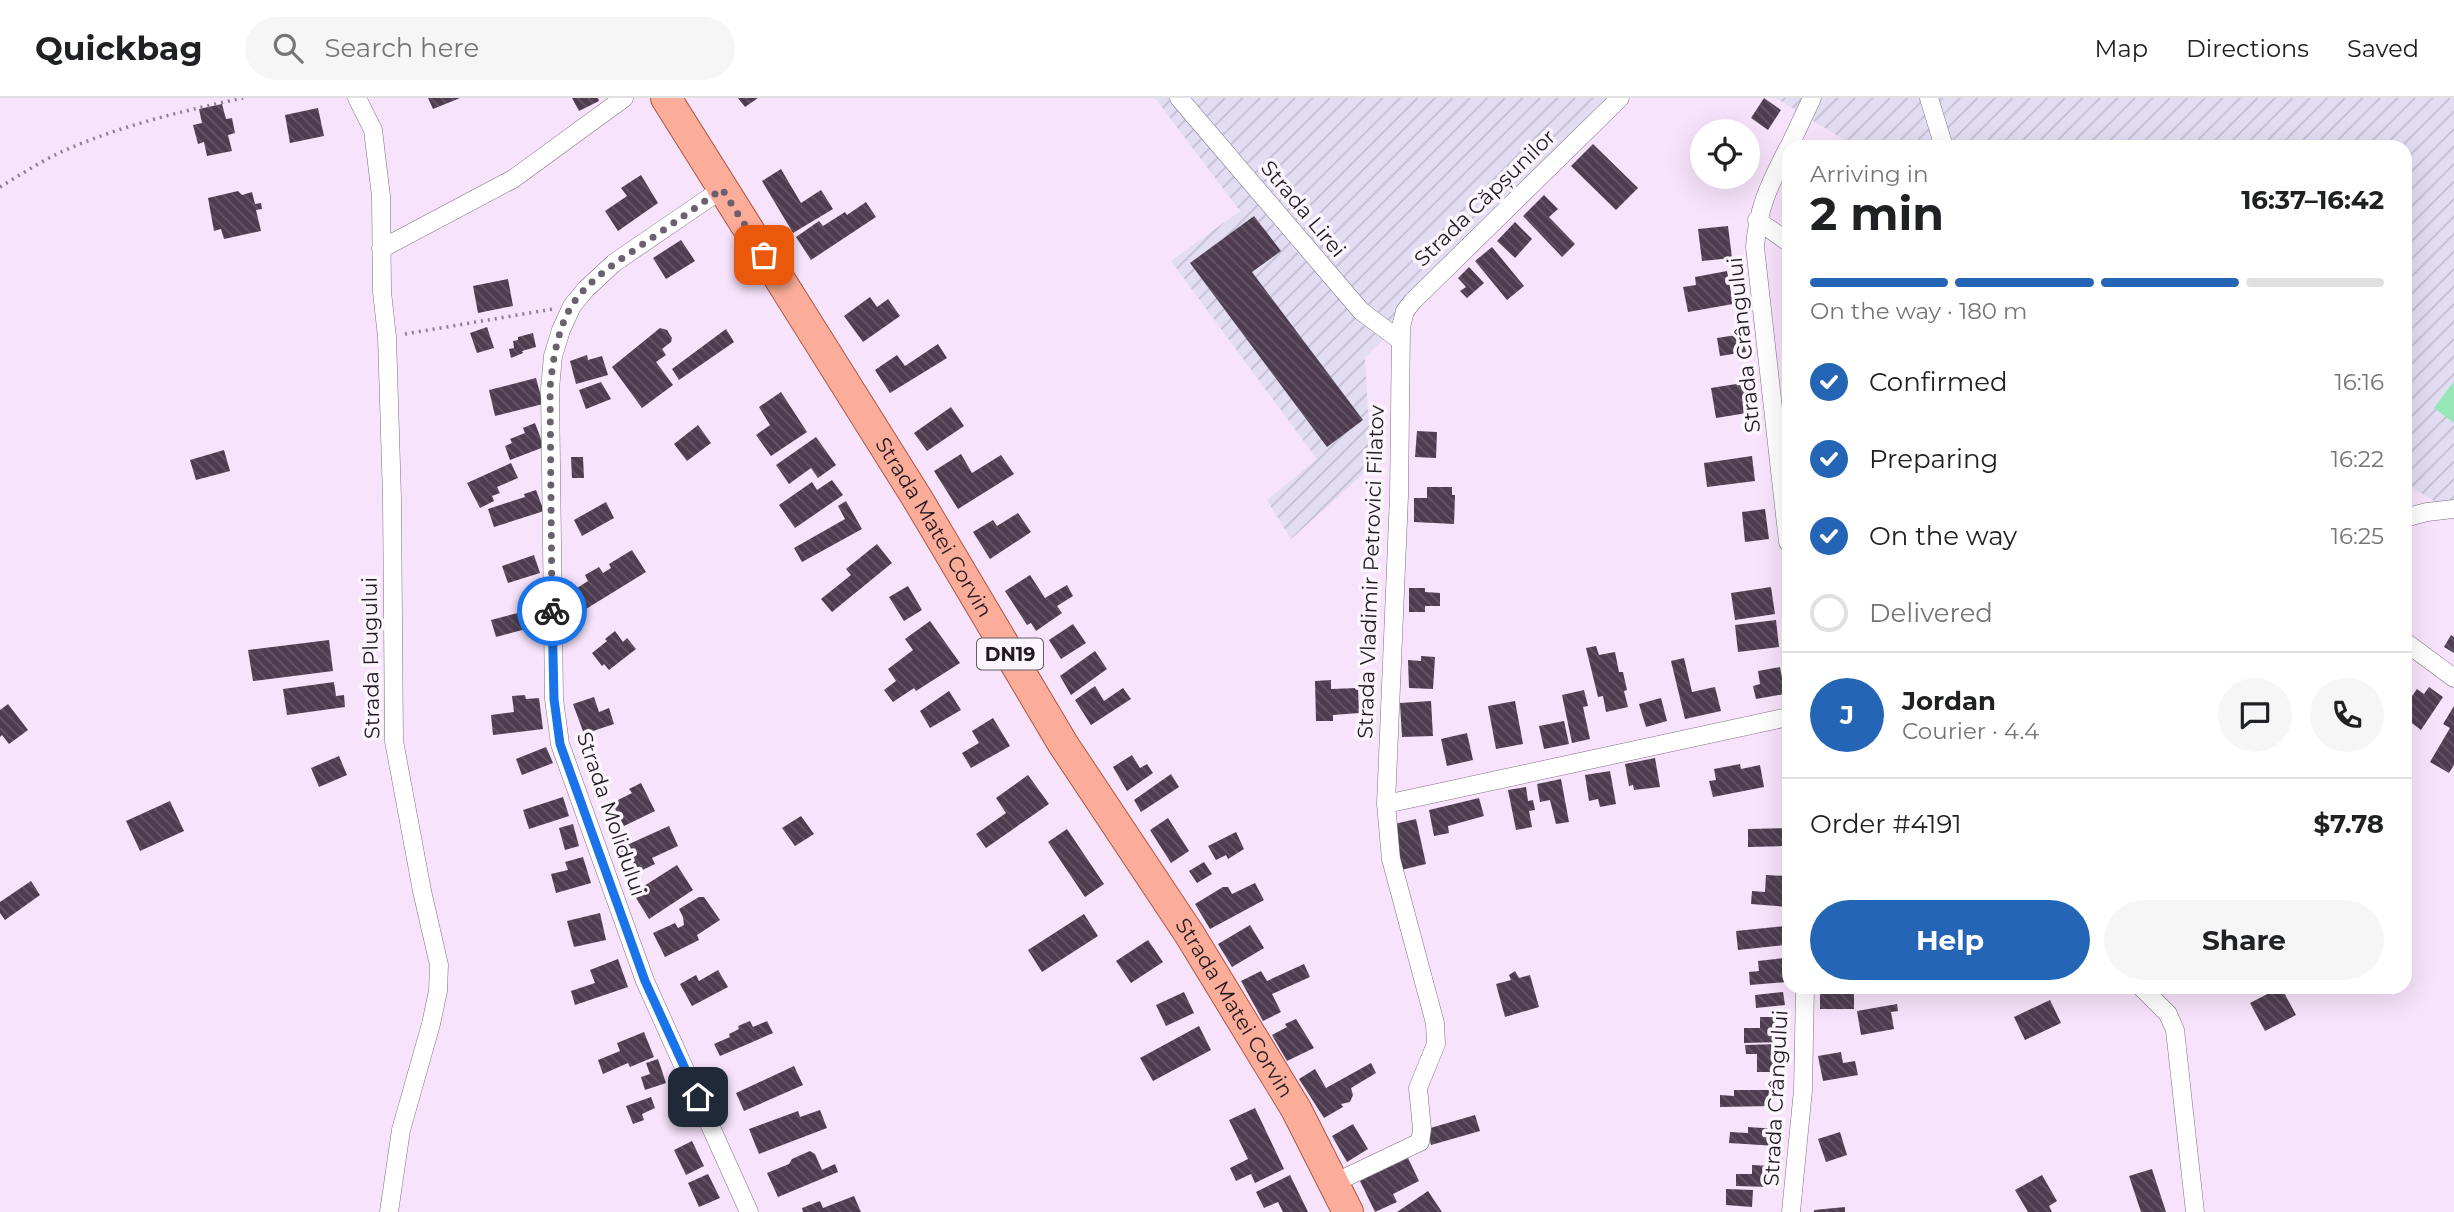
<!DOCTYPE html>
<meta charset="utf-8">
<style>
body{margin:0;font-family:Montserrat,sans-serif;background:#f6f6f6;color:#202124;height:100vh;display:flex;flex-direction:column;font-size:26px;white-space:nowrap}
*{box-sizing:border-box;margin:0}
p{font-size:23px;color:#757577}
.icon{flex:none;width:38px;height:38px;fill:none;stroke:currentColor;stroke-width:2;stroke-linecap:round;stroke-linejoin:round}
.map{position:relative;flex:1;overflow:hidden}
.drawer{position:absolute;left:1782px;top:42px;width:630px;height:854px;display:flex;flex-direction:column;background:#fff;border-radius:21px;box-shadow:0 7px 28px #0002}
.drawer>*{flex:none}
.tools{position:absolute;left:1690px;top:21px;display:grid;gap:14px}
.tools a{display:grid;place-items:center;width:70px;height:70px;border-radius:50%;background:#fff;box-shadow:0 7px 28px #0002;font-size:35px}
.pin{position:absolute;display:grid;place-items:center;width:60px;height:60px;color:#fff;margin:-30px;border-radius:14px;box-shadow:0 4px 10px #0006}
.courier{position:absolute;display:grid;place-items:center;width:70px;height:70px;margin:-35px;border:5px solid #1a73e8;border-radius:50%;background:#fff;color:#222;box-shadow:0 2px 9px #0007}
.headline em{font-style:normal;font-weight:700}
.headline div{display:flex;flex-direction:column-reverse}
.headline{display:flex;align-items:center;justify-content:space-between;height:119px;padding:0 28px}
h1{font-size:46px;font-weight:700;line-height:52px}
.bar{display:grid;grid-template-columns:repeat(4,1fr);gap:10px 7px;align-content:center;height:84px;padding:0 28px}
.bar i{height:9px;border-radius:5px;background:#e0e0e0}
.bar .on{background:#2565b6}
.bar p{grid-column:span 4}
.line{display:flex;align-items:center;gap:18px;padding:0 28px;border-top:2px solid #e0e0e0}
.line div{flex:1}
.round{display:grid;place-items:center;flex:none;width:74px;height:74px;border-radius:37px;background:#f6f6f6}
ol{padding:0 28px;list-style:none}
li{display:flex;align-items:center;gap:21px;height:77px}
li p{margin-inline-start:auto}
li .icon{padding:7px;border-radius:50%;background:#2565b6;color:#fff;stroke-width:4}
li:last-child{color:#757577}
li i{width:38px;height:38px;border:4px solid #e0e0e0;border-radius:50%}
.button{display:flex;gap:14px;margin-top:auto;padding:14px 28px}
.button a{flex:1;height:80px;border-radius:42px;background:#2565b6;color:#fff;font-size:28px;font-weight:700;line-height:80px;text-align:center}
.button a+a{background:#f6f6f6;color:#202124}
header{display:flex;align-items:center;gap:42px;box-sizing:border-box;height:98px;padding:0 35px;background:#fff;border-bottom:2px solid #e0e0e0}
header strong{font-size:33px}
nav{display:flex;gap:38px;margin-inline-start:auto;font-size:24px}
.search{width:490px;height:63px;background:#f6f6f6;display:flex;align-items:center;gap:18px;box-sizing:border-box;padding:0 24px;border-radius:38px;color:#757577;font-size:26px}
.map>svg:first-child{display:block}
.industrial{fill:url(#industrial-furrows)}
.pitch{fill:#97e6b5}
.building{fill:url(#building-back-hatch)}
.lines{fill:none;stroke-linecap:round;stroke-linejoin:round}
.minor-casing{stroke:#806e84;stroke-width:19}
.primary-casing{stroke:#ac5643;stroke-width:32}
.path{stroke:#8c7f8f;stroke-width:3.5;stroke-dasharray:2 5;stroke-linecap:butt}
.minor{stroke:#fff;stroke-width:18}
.primary{stroke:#fbad99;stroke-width:30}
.done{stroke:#6b606e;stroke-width:7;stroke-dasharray:0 12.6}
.route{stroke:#1a73e8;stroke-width:9}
.labels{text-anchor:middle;stroke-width:7;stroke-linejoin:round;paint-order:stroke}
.shield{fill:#fdf5fe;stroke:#625b64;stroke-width:2}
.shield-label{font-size:19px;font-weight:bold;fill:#201922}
.street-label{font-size:21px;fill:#201922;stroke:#fdf5fe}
</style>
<header>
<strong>Quickbag</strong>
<div class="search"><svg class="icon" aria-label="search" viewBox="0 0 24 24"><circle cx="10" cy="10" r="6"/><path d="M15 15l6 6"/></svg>Search here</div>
<nav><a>Map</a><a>Directions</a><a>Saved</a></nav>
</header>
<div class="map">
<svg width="2454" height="1114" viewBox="0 0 2454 1114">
<defs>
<pattern id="industrial-furrows" width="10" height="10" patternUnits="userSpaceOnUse" patternTransform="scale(1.75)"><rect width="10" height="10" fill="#e2ddf3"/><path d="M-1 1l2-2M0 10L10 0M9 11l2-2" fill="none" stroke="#c2bdd0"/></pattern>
<pattern id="building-back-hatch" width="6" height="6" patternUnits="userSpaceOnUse" patternTransform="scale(1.75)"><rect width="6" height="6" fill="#4e3d50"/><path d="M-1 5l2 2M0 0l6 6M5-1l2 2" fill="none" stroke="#645666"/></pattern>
</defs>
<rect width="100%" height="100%" fill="#f7e3fb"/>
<!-- industrial -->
<path class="industrial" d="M1155 0H1629L1365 260 1371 369 1291 441 1267 402 1317 361 1171 163 1240 113Z
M1776 0H2454V415L2405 385 2404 49H1856Z"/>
<!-- pitch -->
<path class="pitch" d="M2454 283V325L2434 310Z"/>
<!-- building -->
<path class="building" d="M428 0H460L433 11Z
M572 0H598L599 3 579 13Z
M738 0H758L745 9Z
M1764 0 1781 12 1768 32 1751 20Z
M222 6 226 21 232 20 235 35 228 37 232 53 207 58 204 44 198 46 193 27 202 25 199 11Z
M318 10 324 38 290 45 285 17Z
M1718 26 1729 33H1713Z
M1593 46 1638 90 1616 112 1571 68Z
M1698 50 1703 53V67L1692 59Z
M781 71 801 105 821 92 833 111 793 135 762 83Z
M641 77 658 105 618 133 605 113 627 98 621 90Z
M238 93 242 97 252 94 255 106 261 105 262 111 256 112 261 133 224 141 221 131 214 133 208 100Z
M1544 97 1558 111 1549 119 1575 146 1562 159 1523 118Z
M866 104 876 119 811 162 796 139 819 123 823 128 845 114 847 117Z
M1254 118 1281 153 1252 174 1363 322 1327 349 1190 165Z
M1515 124 1532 141 1515 160 1497 143Z
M1728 128 1732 160 1702 163 1698 131Z
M681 142 695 163 666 181 653 160Z
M1492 149 1524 188 1507 202 1475 163Z
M1469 169 1484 185 1467 200 1460 193 1466 189 1458 180Z
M1727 173 1733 206 1688 214 1683 189 1696 187 1695 179Z
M508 181 513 208 478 215 473 188Z
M870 199 877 209 888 201 900 218 863 244 844 218Z
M1788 228V249H1786L1783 229Z
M487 229 494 250 477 255 470 235Z
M660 230 667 232 672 240 671 244 662 251 666 257 656 264 673 287 642 310 612 269Z
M726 231 734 244 679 282 672 271Z
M533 235 536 249 522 253 523 255 511 260 509 251 514 250 513 243 518 242V239Z
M1743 236 1746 254 1720 258 1717 240Z
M938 246 947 260 890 295 875 272 897 257 905 268Z
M587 257 588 262 602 258 608 277 576 286 570 263Z
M536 280 543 306 495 318 489 292Z
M601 284 611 301 586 311 579 292Z
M1749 284 1753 314 1716 320 1711 290Z
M781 294 807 334 771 358 756 337 770 327 759 309Z
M951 309 964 328 927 353 914 335Z
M535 325 544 349 510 362 505 348 512 345 510 341 525 335 523 330Z
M698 327 711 345 687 363 674 346Z
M1417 333 1437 334 1436 360 1415 359Z
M816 339 836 367 818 380 811 370 789 386 776 367Z
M224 352 230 373 196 382 190 362Z
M961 356 972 375 1001 357 1014 376 958 411 934 373Z
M1752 358 1755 383 1707 389 1704 365Z
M571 359H583L584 380H572Z
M511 365 518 380 497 389 500 395 492 398 494 403 480 410 467 385Z
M832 382 843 397 795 430 779 407 812 384 817 392Z
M1427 389H1452V397H1455L1454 426 1414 424V400H1427Z
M536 392 544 413 494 429 488 411 525 399 524 396Z
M846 403 862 431 802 464 794 450 845 421 838 408Z
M606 404 614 420 582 438 574 422Z
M1765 411 1769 441 1745 444 1742 414Z
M1018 415 1031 434 990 461 973 434 993 422 997 428Z
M877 446 892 465 832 514 821 501 851 477 846 471Z
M632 452 646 474 586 511 574 492 588 483 585 477 599 469 603 475 611 470 609 466Z
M534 457 540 475 508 485 502 468Z
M1030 477 1045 500 1067 487 1073 498 1057 508 1062 515 1036 533 1031 525 1027 527 1005 493Z
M908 488 922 512 904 523 889 499Z
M1771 489 1775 516 1735 522 1731 495Z
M1409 490H1425V494L1440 495V508H1425V514H1409Z
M537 510 541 527 496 539 491 522Z
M1776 522 1779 549 1738 554 1735 527Z
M930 523 960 565 916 593 914 590 893 604 884 592 896 583 888 571 913 552 905 541Z
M1073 526 1086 545 1061 561 1049 542Z
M615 533 623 544 627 540 636 551 609 572 604 566 602 568 592 555 607 543 605 541Z
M2451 537 2454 539V555L2444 549Z
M329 542 333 573 253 583 248 552Z
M1596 548 1599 557 1615 554 1619 574H1623L1627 592 1624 593 1628 609 1606 614 1603 598 1598 599 1586 550Z
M1095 553 1107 571 1071 597 1060 578Z
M1421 558 1435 559 1433 591 1409 590 1408 562 1421 563Z
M1684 560 1692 594 1715 589 1721 613 1685 621 1671 563Z
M1780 569 1785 596 1756 601 1753 588 1760 586 1758 573Z
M1331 582V591L1358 590 1359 615 1333 617V623H1316L1315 583Z
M334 584 336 598 344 597 345 609 287 617 283 591Z
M1095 588 1104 603 1123 590 1131 601 1091 627 1075 602Z
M2429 589 2443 599 2421 632 2404 619 2412 608 2407 605 2417 591 2424 596Z
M1584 592 1588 608 1583 609 1590 641 1572 645 1562 597Z
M949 593 961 612 930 630 920 613Z
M525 597 526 601 539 600 543 631 493 637 491 617 514 614 512 598Z
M594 599 599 614 609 610 614 626 584 636 573 606Z
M1661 600 1667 623 1646 629 1639 606Z
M1431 603 1433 638 1402 639 1400 605Z
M1515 603 1523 646 1496 651 1488 608Z
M8 606 28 632 9 646 2 637 0 639V612Z
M2454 608V667L2449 675 2430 664 2450 630 2443 626Z
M993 620 1010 648 971 670 962 655 979 645 972 633Z
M1564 623 1569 646 1544 651 1539 628Z
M1467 635 1473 662 1447 668 1441 641Z
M546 649 553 665 522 677 516 661Z
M1132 657 1140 670 1147 666 1153 675 1127 693 1113 669Z
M339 658 347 677 319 689 311 670Z
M1655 660 1660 689 1634 692 1633 687 1629 688 1625 666Z
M1740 666 1741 671 1760 667 1764 689 1713 699 1709 683 1716 682 1714 671Z
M1610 673 1616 706 1600 709 1598 701 1589 703 1585 677Z
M1171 676 1179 689 1141 714 1134 702Z
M1028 677 1049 706 986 750 976 736 1006 715 996 700Z
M1561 681 1569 724 1556 726 1550 702 1540 704 1537 686Z
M641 685 655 713 624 728 612 705 632 695 629 691Z
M1526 689 1528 703 1533 702 1535 712 1529 713 1532 729 1516 732 1508 692Z
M563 699 569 718 529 731 523 712Z
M1479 700 1484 718 1448 728 1449 735 1434 738 1429 712Z
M170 703 184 733 140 753 126 723Z
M801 718 814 736 795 748 782 730Z
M1168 720 1189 753 1171 765 1150 732Z
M1416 721 1426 766 1401 772 1390 727Z
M573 726 579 748 565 752 559 730Z
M669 728 678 748 652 760 655 766 630 778 618 751Z
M1785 730V748L1748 749V731Z
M1067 731 1104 786 1085 799 1048 744Z
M1236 734 1244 751 1228 761 1226 757 1216 762 1208 748Z
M583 759 591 785 556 795 551 776 568 772 565 764Z
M1204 764 1212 776 1197 785 1189 773Z
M677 767 693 792 649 821 633 795Z
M1766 777 1788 778V809L1751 806 1752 793 1765 794Z
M31 783 40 797 5 822 0 815V804Z
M1255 785 1264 802 1210 831 1195 806 1223 789H1228L1232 796Z
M699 799H704L720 822 697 837 699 842 665 859 653 835 675 825 678 830 684 827 683 819 679 811Z
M600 815 606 842 574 849 567 823Z
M1084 816 1098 838 1042 874 1028 852Z
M1250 827 1264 850 1232 869 1218 846Z
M1786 828 1785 847 1738 852 1736 833Z
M1148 842 1163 864 1131 885 1116 863Z
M1785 860 1787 884 1750 887 1749 874 1759 873 1758 863Z
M618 861 628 889 575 907 571 893 595 885 590 872Z
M1304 866 1310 879 1272 896 1281 914 1263 923 1241 883 1261 873 1267 883Z
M718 872 728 889 692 908 680 886 696 877 699 883Z
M1515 873 1519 880 1530 877 1539 909 1505 919 1496 886 1511 882 1509 877Z
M2281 889 2296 917 2265 933 2250 905Z
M1820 892 1854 893V911H1820Z
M1184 894 1194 915 1166 928 1156 907Z
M1783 894 1785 907 1756 910 1755 897Z
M2050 902 2061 925 2025 942 2014 919Z
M1897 906 1898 913 1891 914 1894 931 1861 937 1857 913Z
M1760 919H1782V944L1744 945V930H1760Z
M1296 921 1314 950 1287 963 1272 937 1287 929 1285 926Z
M750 923 753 929 767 923 773 935 720 958 714 946 730 939 729 936 739 931 738 928Z
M1199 928 1211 952 1153 983 1140 960Z
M644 934 654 959 630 969 628 965 603 976 598 962 620 953 617 945Z
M1781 946V969H1773L1772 974H1757V956H1746L1745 947Z
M1841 954 1843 965 1855 963 1858 977 1823 983 1818 958Z
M658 961 666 985 645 992 641 979 650 976 646 965Z
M1371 965 1376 975 1351 990 1353 997 1350 1004 1341 1006 1343 1009 1324 1020 1299 981 1315 971 1326 990Z
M794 968 803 987 744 1013 736 995Z
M1734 992H1773V1008L1720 1009V997L1734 998Z
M651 999 655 1010 642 1016 644 1022 633 1026 626 1008Z
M1255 1010 1284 1071 1255 1085 1251 1076 1236 1083 1230 1070 1248 1061 1229 1022Z
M820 1012 827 1030 759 1056 749 1031 798 1013 800 1019Z
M1475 1017 1480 1033 1431 1047 1427 1031Z
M1353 1026 1368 1051 1347 1064 1332 1038Z
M1748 1029 1777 1031 1776 1048 1729 1045 1730 1034 1748 1035Z
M1840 1034 1847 1057 1826 1064 1818 1041Z
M692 1043 704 1068 686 1077 674 1052Z
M810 1053 815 1056 822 1072 835 1066 838 1074 778 1099 767 1075 789 1066 792 1061Z
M1408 1060 1419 1083 1393 1096 1397 1104 1375 1114 1360 1083Z
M1752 1067 1770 1068V1089L1736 1088V1076H1752Z
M2152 1071 2166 1114H2141L2129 1078Z
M708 1076 720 1100 699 1109 688 1085Z
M1290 1077 1308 1114H1283L1278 1104 1264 1110 1256 1094Z
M2042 1077 2057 1103 2049 1108 2052 1114H2028L2015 1092Z
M1726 1091 1753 1092 1752 1109 1726 1107Z
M1428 1093 1442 1114H1397Z
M854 1098 861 1114H803L802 1110 820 1103 823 1110Z
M1845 1109V1114H1814V1112Z"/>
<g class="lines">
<!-- minor casing -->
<g class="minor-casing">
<path id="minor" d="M357 0 373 32 381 98 382 194 387 239 392 400 394 643 422 793 439 867 438 893 431 926 401 1032 389 1114
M1179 0 1361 213 1401 243
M1929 0 1944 49
M1789 49 1812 0
M1788 50C1770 86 1758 108 1755 149L1788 444
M722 91 614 165 586 191 572 208 561 232 553 258 550 291 554 601 560 646 645 883 749 1114
M1757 122 1788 144
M381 151 513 81 624 0
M2404 420 2427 414 2454 411
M2404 543 2454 580
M1386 706 1788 619
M2141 889 2168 916 2175 932 2195 1114
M1334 1085 1420 1044 1422 1031 1418 990 1436 946 1435 925 1391 761 1386 706 1399 398 1401 229 1405 213 1413 203 1620 0
M1791 1114 1803 992 1805 889"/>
</g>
<!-- primary casing -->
<g class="primary-casing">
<g id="primary">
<path id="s1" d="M666 0 917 400 1063 646 1190 837 1296 1011 1348 1114"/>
</g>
</g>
<!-- path -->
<path class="path" d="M0 89C20 77 40 64 61 54 119 28 182 13 243 0
M405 236 553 211"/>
<!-- minor -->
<use href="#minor" class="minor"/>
<!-- primary -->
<use href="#primary" class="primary"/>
</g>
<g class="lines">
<!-- done -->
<path class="done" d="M552 513 550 290C553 262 557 232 572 207 590 180 620 162 646 144 672 126 697 109 722 91L764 157"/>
<!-- route -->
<path class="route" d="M552 513 554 601 560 646 645 883 698 999"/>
</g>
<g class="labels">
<!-- shield labels -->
<rect class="shield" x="977" y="540.5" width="66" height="31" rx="5"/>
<g class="shield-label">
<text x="1010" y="563">DN19</text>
</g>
<!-- street labels -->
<g class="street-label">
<text transform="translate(1485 100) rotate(-44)" y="7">Strada Căpșunilor</text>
<text transform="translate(1303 111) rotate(50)" y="7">Strada Lirei</text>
<text transform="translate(1744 247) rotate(-96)" y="7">Strada Crângului</text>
<text dy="7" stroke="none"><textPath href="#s1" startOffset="506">Strada Matei Corvin</textPath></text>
<text transform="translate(1371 474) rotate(-88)" y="7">Strada Vladimir Petrovici Filatov</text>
<text transform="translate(371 560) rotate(-91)" y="7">Strada Plugului</text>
<text transform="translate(611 716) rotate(71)" y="7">Strada Molidului</text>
<text dy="7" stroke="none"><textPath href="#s1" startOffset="1073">Strada Matei Corvin</textPath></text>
<text transform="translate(1776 1000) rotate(-87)" y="7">Strada Crângului</text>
</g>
</g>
</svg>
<div class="tools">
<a><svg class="icon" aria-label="locate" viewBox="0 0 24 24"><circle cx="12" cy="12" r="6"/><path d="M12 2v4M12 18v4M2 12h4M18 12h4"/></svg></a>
</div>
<div class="pin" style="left:764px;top:157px;background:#ea580c"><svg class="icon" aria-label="bag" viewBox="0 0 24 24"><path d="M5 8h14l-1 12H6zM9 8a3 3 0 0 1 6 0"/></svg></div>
<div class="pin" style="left:698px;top:999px;background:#1f2937"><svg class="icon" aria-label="home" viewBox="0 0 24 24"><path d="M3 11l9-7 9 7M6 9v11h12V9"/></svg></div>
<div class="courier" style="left:552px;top:513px"><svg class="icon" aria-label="bike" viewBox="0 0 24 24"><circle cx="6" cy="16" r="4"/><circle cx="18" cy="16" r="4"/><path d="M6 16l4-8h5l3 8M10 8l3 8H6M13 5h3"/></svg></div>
<section class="drawer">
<div class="headline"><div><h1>2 min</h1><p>Arriving in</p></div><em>16:37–16:42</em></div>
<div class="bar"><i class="on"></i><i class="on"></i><i class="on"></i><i></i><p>On the way · 180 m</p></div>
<ol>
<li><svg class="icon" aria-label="check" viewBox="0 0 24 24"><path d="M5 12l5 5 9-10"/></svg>Confirmed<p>16:16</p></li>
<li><svg class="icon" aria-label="check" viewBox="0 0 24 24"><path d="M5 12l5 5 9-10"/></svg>Preparing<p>16:22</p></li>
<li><svg class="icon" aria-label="check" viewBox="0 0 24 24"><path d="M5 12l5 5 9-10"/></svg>On the way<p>16:25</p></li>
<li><i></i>Delivered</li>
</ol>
<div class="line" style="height:126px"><b class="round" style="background:#2565b6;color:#fff">J</b><div><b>Jordan</b><p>Courier · 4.4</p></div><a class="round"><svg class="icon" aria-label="chat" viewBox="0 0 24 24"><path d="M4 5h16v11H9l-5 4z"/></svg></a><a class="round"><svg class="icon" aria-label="phone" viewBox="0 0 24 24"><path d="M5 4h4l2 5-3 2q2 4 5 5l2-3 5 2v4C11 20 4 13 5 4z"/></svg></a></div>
<div class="line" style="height:91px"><div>Order #4191</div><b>$7.78</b></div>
<div class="button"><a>Help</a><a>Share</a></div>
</section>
</div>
